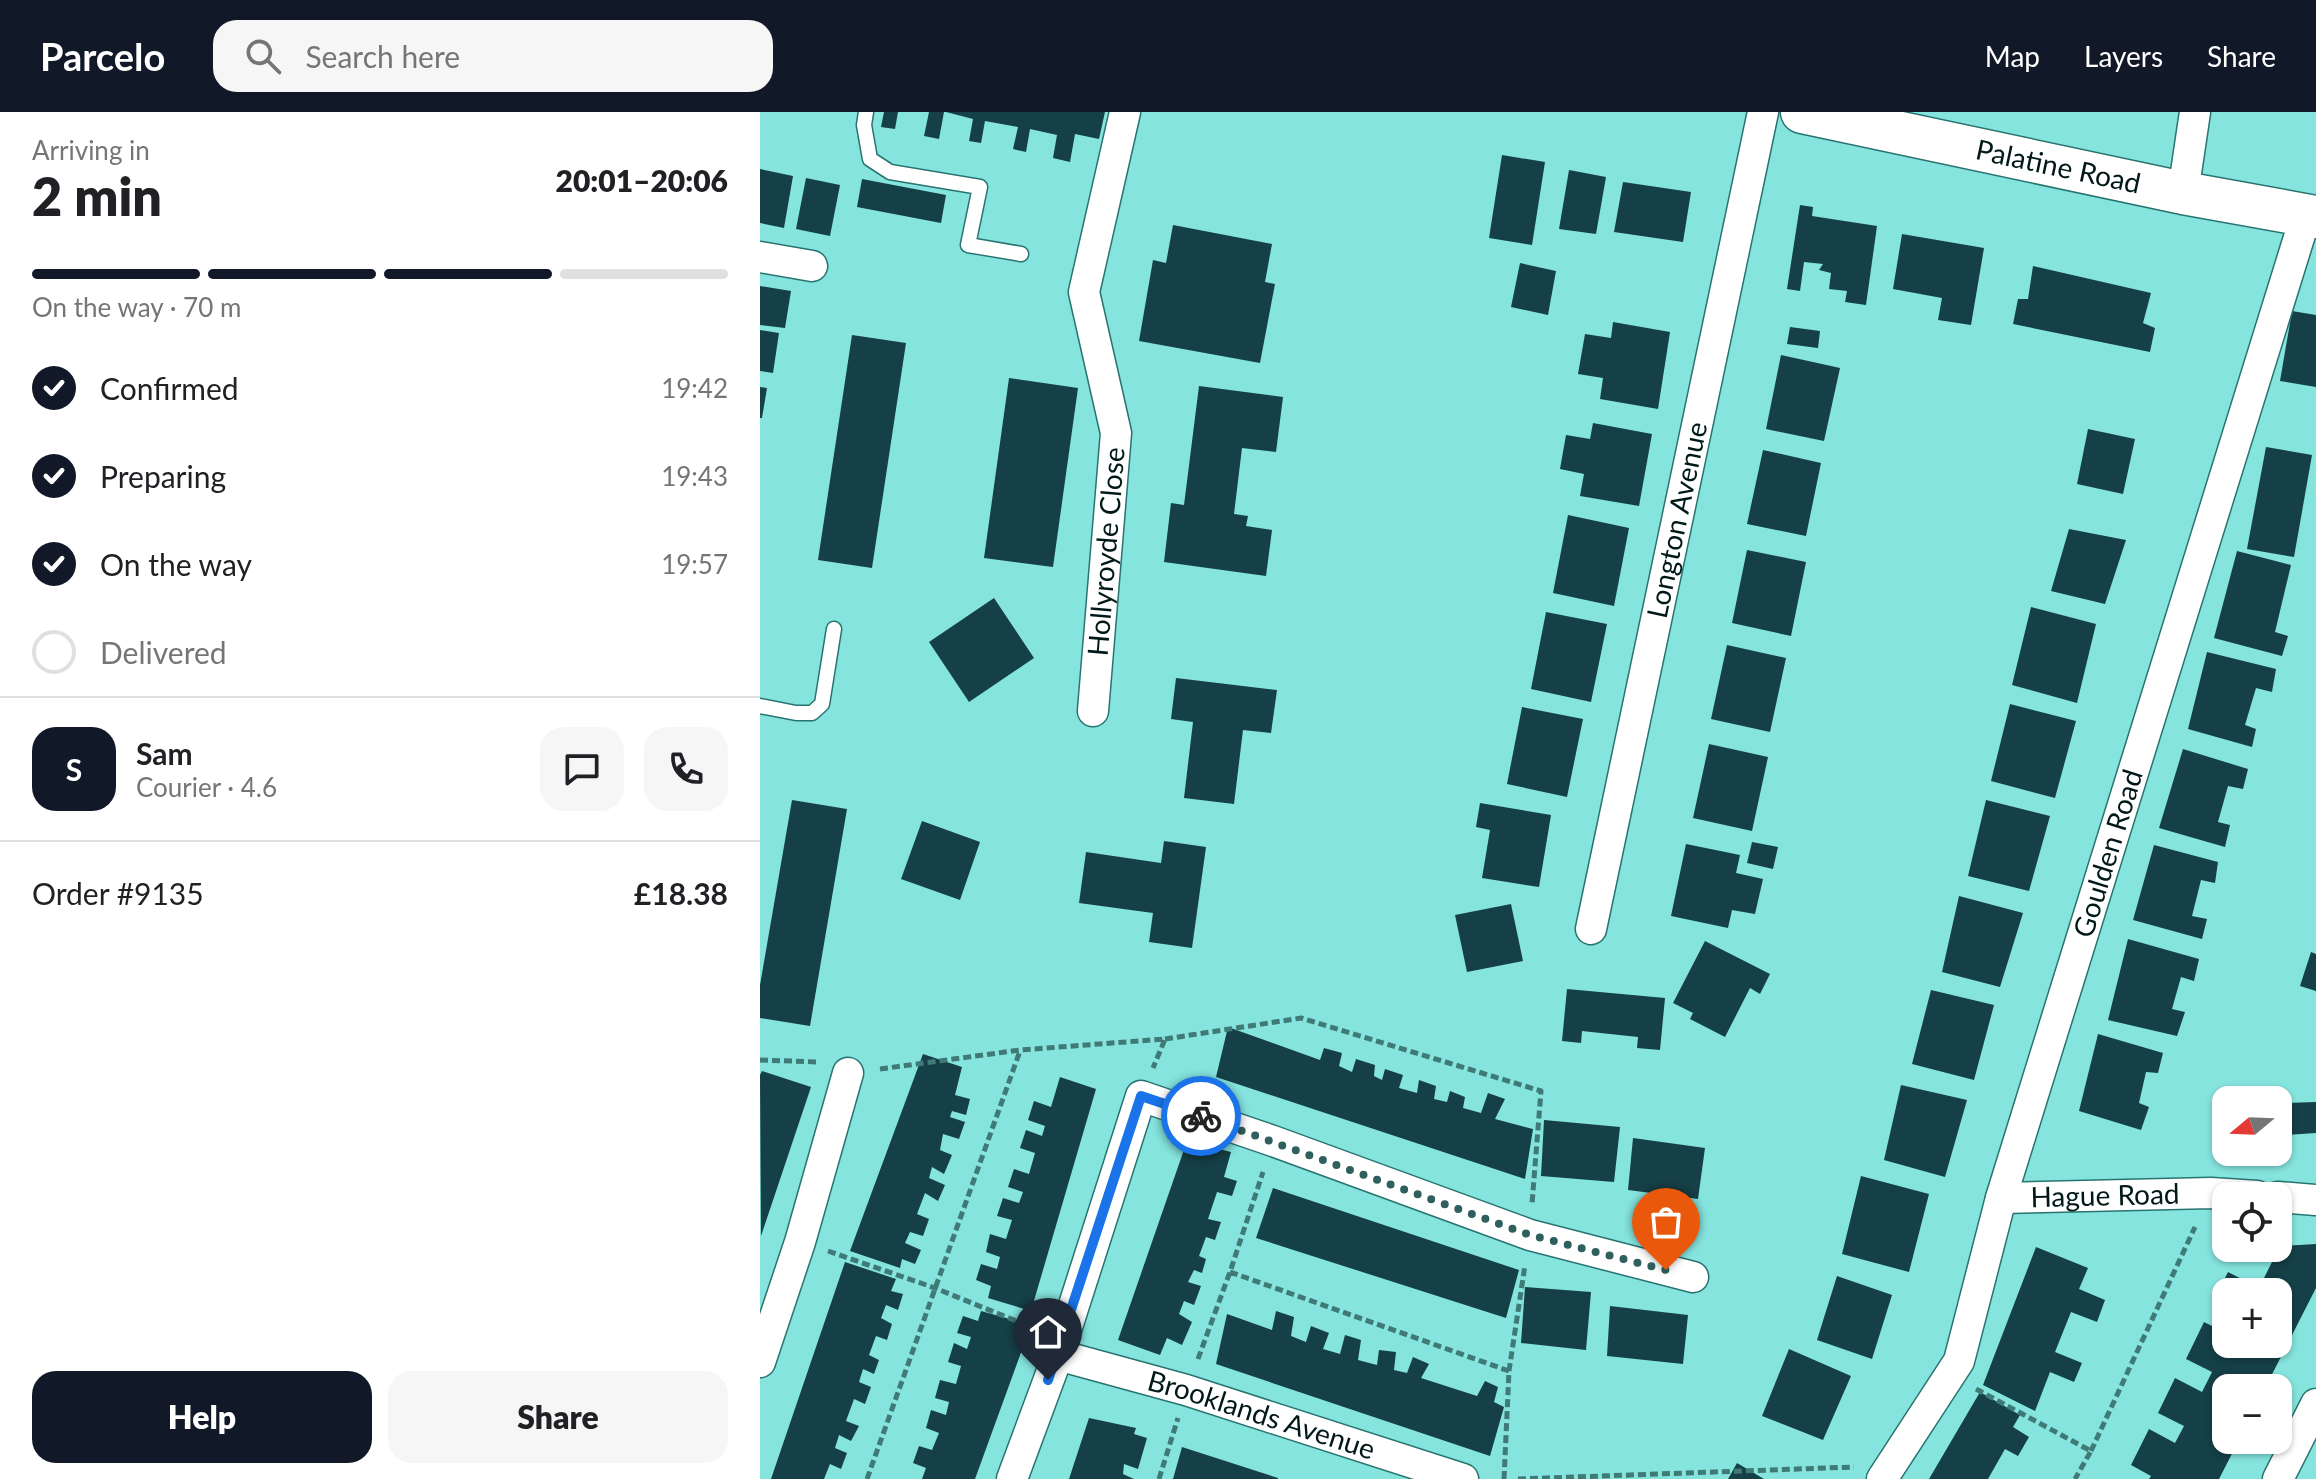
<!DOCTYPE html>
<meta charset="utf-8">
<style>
body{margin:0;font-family:Lato,sans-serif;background:#f6f6f6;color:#202124;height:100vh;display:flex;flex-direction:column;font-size:30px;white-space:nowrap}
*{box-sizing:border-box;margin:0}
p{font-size:26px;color:#757577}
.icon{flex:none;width:44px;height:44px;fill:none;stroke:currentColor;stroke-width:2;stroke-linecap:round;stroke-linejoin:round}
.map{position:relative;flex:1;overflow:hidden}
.details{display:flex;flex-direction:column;background:#fff;width:760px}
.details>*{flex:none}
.needle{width:52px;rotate:251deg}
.controls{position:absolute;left:1452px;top:974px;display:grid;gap:16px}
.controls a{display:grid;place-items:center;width:80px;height:80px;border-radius:16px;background:#fff;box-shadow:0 2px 6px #0004;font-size:40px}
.pin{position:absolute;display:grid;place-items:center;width:68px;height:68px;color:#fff;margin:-82px -34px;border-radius:50% 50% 50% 0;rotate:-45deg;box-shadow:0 0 8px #0007}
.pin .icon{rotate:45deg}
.courier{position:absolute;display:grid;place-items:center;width:80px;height:80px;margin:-40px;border:6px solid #1a73e8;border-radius:50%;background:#fff;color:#222;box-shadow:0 2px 10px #0007}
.head em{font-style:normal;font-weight:800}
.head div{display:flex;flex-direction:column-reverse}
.head{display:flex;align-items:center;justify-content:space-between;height:136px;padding:0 32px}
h1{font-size:52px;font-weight:800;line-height:60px}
.bar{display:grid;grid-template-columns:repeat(4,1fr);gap:12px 8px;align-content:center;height:96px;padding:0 32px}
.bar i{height:10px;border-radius:6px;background:#e0e0e0}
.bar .selected{background:#111827}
.bar p{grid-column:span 4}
.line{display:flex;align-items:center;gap:20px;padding:0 32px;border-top:2px solid #e0e0e0}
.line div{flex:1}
.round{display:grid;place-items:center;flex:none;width:84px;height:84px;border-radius:24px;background:#f6f6f6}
ol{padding:0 32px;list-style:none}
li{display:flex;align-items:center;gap:24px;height:88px}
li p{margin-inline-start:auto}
li .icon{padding:8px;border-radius:50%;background:#111827;color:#fff;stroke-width:4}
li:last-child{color:#757577}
li i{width:44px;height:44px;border:4px solid #e0e0e0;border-radius:50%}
.button{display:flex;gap:16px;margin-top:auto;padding:16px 32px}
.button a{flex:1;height:92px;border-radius:24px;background:#111827;color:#fff;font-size:32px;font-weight:800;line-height:92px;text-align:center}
.button a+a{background:#f6f6f6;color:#202124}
header{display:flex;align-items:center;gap:48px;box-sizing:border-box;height:112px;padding:0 40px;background:#111827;color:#fff}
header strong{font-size:38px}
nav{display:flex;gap:44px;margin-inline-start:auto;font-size:28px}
.search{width:560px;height:72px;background:#f6f6f6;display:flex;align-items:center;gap:20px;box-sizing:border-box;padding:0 28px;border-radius:24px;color:#757577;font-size:30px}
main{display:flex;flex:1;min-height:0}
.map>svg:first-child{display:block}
.building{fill:#154047}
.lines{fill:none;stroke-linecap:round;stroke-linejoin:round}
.lane-casing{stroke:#297470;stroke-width:17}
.street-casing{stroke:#297470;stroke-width:33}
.secondary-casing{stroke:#297470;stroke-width:45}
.path{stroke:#407a77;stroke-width:5;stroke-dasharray:8 4;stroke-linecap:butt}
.lane{stroke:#fff;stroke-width:14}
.street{stroke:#fff;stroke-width:30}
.secondary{stroke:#fff;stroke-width:42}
.done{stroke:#2f605d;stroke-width:8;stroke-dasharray:0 14.4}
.route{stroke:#1a73e8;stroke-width:10}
.labels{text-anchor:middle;stroke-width:8;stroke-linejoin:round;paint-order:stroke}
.street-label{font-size:28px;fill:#001918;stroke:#85e4de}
</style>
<header>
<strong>Parcelo</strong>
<div class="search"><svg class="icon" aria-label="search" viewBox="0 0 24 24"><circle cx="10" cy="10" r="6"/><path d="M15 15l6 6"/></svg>Search here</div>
<nav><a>Map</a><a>Layers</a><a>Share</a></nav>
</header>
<main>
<section class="details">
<div class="head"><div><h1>2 min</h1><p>Arriving in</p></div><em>20:01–20:06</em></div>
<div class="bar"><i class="selected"></i><i class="selected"></i><i class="selected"></i><i></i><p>On the way · 70 m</p></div>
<ol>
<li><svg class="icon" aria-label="check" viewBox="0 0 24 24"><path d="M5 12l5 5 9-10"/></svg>Confirmed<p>19:42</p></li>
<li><svg class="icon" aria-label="check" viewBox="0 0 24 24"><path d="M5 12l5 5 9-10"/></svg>Preparing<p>19:43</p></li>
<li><svg class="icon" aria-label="check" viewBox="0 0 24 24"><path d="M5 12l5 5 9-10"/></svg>On the way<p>19:57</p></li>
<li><i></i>Delivered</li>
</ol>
<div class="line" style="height:144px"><b class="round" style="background:#111827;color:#fff">S</b><div><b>Sam</b><p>Courier · 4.6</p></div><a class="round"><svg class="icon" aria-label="chat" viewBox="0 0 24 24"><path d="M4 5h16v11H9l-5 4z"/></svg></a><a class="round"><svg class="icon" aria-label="phone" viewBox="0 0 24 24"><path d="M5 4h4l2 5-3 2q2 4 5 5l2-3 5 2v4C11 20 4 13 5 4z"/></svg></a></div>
<div class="line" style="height:104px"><div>Order #9135</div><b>£18.38</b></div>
<div class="button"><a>Help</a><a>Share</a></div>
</section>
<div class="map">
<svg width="1556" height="1367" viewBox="0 0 1556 1367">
<rect width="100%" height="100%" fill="#85e4de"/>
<!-- building -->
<path class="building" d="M124 0H138L135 17 121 15Z
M169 0H184L179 27 164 24Z
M186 0H345L339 27 315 22 310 50 293 46 297 23 270 17 266 40 253 37 258 15 225 9 221 31 209 29 213 7Z
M742 43 785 50 772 133 729 126Z
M0 57 33 64 24 116 0 111Z
M809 58 846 65 836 122 799 117Z
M46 66 80 73 70 124 36 117Z
M102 67 186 83 181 111 97 95Z
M863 70 931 80 923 130 854 120Z
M1040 93 1053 95 1052 104 1117 114 1106 193 1085 190 1087 179 1069 177 1071 161 1059 158 1063 152 1044 150 1040 179 1027 177Z
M413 113 512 132 505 170 515 172 500 251 379 229 393 148 406 151Z
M1142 122 1224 136 1211 213 1178 208 1182 186 1133 177Z
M760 151 796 159 788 203 751 195Z
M1273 154 1391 181 1383 211 1395 216 1390 240 1253 212 1258 187H1268Z
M0 174 31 179 25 216 0 213Z
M1532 199 1556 203V275L1520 269Z
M853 210 910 220 898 297 840 287 843 266 818 262 825 222 851 226Z
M1030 215 1060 219 1058 236 1027 232Z
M0 218 19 221 13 261 0 259Z
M92 223 146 231 112 456 58 448Z
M1021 243 1080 256 1064 329 1006 317Z
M249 266 318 276 293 455 224 446Z
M439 274 523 285 516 340 482 336 474 402 488 404 486 414 512 418 506 464 404 450 411 391 424 393Z
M0 275 7 276 2 306H0Z
M833 311 892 322 879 394 820 384 824 362 800 357 806 323 830 327Z
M1328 317 1375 327 1363 382 1317 372Z
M1506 335 1552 343 1534 445 1487 437Z
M1003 338 1061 351 1046 424 987 412Z
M808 403 869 416 854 494 793 481Z
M1309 417 1366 428 1345 492 1291 479Z
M987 438 1046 450 1031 524 972 511Z
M1477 439 1531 453 1515 520 1528 524 1522 544 1454 526Z
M234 486 274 546 209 590 169 530Z
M1271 495 1336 512 1317 591 1252 573Z
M786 500 847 512 831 590 771 577Z
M967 533 1026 546 1010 620 951 607Z
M1447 540 1516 557 1512 580 1496 576 1485 613 1496 617 1492 635 1428 617Z
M416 566 517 578 511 621 483 618 474 692 424 686 433 610 411 607Z
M1250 592 1316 609 1295 686 1231 669Z
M762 595 823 607 807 685 747 672Z
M949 632 1008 645 992 719 933 706Z
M1423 637 1488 657 1483 677 1468 674 1458 710 1470 713 1465 735 1399 716Z
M32 688 87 697 50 914 0 906V873Z
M1226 688 1290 704 1269 779 1208 764Z
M720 691 791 703 779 775 722 766 730 718 716 715Z
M162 709 220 730 200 788 141 767Z
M404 729 446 735 432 836 389 830 393 801 319 791 326 740 401 751Z
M992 730 1018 735 1013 757 987 751Z
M926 732 980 743 976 761 1003 767 995 802 972 798 968 816 911 804Z
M1394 733 1458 750 1455 771 1441 768 1432 804 1447 807 1442 827 1373 808Z
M1199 784 1263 801 1240 875 1182 860Z
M751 792 763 849 707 860 695 803Z
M1368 827 1439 847 1434 869 1421 865 1412 897 1425 900 1417 924 1348 908Z
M945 829 1010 862 1000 882 990 876 965 925 930 907 933 901 913 891Z
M1551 840 1556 842V879L1540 874Z
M807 877 905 886 900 938 877 936 878 925 822 919 821 931 802 929Z
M1171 878 1234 893 1214 968 1152 952Z
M468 915 560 948 564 936 582 941 579 954 592 960 596 947 615 953 614 964 622 968 625 957 643 963 639 976 657 981 659 968 676 974 674 987 687 990 690 979 705 985 703 996 721 1001 728 981 745 987 735 1007 773 1017 765 1067 456 965Z
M1338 922 1403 941 1398 961 1386 960 1379 991 1389 995 1381 1018 1319 999Z
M163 942 202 955 195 983 210 987 206 1003 192 999 190 1005 205 1010 199 1027 183 1022 180 1038 192 1043 184 1062 172 1055 169 1066 185 1073 178 1089 165 1081 157 1102 169 1107 163 1124 150 1120 145 1131 161 1138 155 1152 142 1147 140 1156 90 1139Z
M2 959 51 975 1 1124 0 963Z
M300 965 336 977 271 1199 228 1186 231 1174 216 1168 221 1152 237 1157 240 1145 226 1140 230 1122 246 1127 252 1108 237 1104 243 1086 259 1091 263 1080 248 1075 254 1057 269 1062 275 1041 260 1036 266 1018 282 1024 285 1014 268 1008 274 989 291 995Z
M1141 973 1207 988 1185 1065 1124 1048Z
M1556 990V1021L1525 1023 1523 991Z
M784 1008 860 1015 854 1070 781 1064Z
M873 1026 945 1036 938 1087 868 1078Z
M427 1029 471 1040 464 1065 477 1069 472 1084 457 1080 448 1107 461 1110 455 1128 446 1125 439 1144 446 1147 442 1161 434 1158 428 1170 441 1174 434 1193 424 1189 419 1202 432 1210 422 1233 407 1226 400 1243 358 1228Z
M1101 1064 1169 1082 1149 1160 1082 1142Z
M513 1076 759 1158 746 1206 496 1126Z
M1556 1132V1176L1505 1276H1466V1328H1479L1459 1367H1389L1391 1364 1371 1353 1389 1317 1415 1331 1424 1314 1398 1301 1415 1266 1442 1280 1452 1260 1426 1247 1444 1210 1466 1221V1232H1518V1180H1466V1200L1452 1192 1468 1160 1499 1176 1520 1134Z
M1276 1135 1328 1156 1319 1177 1345 1188 1337 1210 1311 1200 1295 1240 1322 1251 1314 1270 1290 1260 1275 1299 1223 1273Z
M85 1150 136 1167 131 1179 143 1182 138 1198 126 1193 121 1206 132 1212 127 1228 116 1224 109 1243 119 1248 114 1262 103 1257 99 1270 111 1275 105 1292 94 1287 86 1309 99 1314 91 1329 79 1323 75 1336 87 1341 81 1357 70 1352 64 1367H11Z
M1077 1164 1132 1183 1112 1247 1057 1228Z
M765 1175 831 1180 826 1238 761 1231Z
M850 1194 928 1203 923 1252 847 1244Z
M221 1199 271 1213 215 1367H162L166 1356 153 1351 159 1334 172 1338 179 1321 166 1316 171 1298 186 1303 189 1290 175 1286 180 1268 196 1272 201 1254 188 1250 194 1231 207 1237 211 1225 197 1221 203 1204 218 1209Z
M516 1199 534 1205 531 1224 546 1230 551 1214 569 1221 563 1237 580 1242 585 1223 601 1228 598 1248 617 1253 619 1238 636 1240 634 1258 647 1261 653 1245 669 1252 661 1266 717 1284 725 1269 738 1275 734 1290 744 1295 730 1344 456 1252 467 1202 512 1218Z
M1029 1237 1091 1264 1063 1328 1002 1304Z
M1220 1280 1260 1303 1253 1315 1269 1325 1258 1344 1245 1337 1228 1367H1169Z
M329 1306 376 1316 374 1322 387 1326 378 1357 364 1352 363 1362 374 1367H309Z
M422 1335 518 1366V1367H413Z
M977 1351 1004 1367H968Z"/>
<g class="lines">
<!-- lane casing -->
<g class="lane-casing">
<path id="lane" d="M106 0 104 13 110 47 130 60 220 75 208 133 261 142
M0 594 36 601H52L62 592 74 517"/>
</g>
<!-- street casing -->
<g class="street-casing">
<g id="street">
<path d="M1423 81 1435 0"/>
<path d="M0 145 52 154"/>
<path id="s1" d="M333 599 356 321 324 180 365 0"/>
<path id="s2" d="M831 817 1003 0"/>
<path d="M1518 1085 1556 1088"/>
<path id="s3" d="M1241 1086 1451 1081 1497 1084"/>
<path id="s4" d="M298 1243 426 1278 703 1367"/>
<path d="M0 1250 40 1130 88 961"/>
<path d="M252 1367 298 1243 381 984 513 1029 770 1123 933 1165"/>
<path id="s5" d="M1122 1367 1199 1249 1241 1086 1546 103"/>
<path d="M1518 1367 1556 1292"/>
</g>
</g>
<!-- secondary casing -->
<g class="secondary-casing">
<g id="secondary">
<path id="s6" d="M1042 0 1423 81 1556 105"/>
</g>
</g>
<!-- path -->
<path class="path" d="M405 927 541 906 781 979 772 1092
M0 948 59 950
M120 957 260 938 405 927 393 956
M68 1139 175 1176 276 1217
M470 1160 749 1259
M438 1247 470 1160 503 1060
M1216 1277 1331 1339 1315 1367
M1331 1339 1435 1115
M107 1367 260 939
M399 1367 418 1306
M744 1367 749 1259 765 1153
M758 1367 1094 1355"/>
<!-- lane -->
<use href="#lane" class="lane"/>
<!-- street -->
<use href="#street" class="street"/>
<!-- secondary -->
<use href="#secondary" class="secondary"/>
</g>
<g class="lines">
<!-- done -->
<path class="done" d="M441 1004 770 1123 906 1158"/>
<!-- route -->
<path class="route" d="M288 1268 381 984 441 1004"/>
</g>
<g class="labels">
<!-- street labels -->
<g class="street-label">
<text dy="10" stroke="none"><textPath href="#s6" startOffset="262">Palatine Road</textPath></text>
<text dy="10" stroke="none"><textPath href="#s2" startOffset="418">Longton Avenue</textPath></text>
<text dy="10" stroke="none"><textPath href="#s1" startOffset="160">Hollyroyde Close</textPath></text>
<text dy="10" stroke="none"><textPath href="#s5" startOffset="670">Goulden Road</textPath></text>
<text dy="10" stroke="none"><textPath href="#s3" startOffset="104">Hague Road</textPath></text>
<text dy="10" stroke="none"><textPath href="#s4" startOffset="212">Brooklands Avenue</textPath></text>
</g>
</g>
</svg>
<div class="controls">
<a><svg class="needle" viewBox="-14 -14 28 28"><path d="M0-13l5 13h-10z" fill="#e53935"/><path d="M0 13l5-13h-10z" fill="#757577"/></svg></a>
<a><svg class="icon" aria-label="locate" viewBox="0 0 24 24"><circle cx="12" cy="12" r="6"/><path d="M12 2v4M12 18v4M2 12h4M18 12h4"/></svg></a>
<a>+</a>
<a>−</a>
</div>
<div class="pin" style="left:906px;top:1158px;background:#ea580c"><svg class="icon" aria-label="bag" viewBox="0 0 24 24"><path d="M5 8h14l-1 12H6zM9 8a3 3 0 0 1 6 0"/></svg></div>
<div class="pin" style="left:288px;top:1268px;background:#1f2937"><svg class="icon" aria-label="home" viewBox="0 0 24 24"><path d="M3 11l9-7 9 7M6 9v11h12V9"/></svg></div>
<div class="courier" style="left:441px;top:1004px"><svg class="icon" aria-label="bike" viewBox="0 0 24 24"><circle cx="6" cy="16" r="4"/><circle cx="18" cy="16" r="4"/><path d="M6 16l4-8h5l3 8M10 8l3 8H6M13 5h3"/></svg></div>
</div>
</main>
